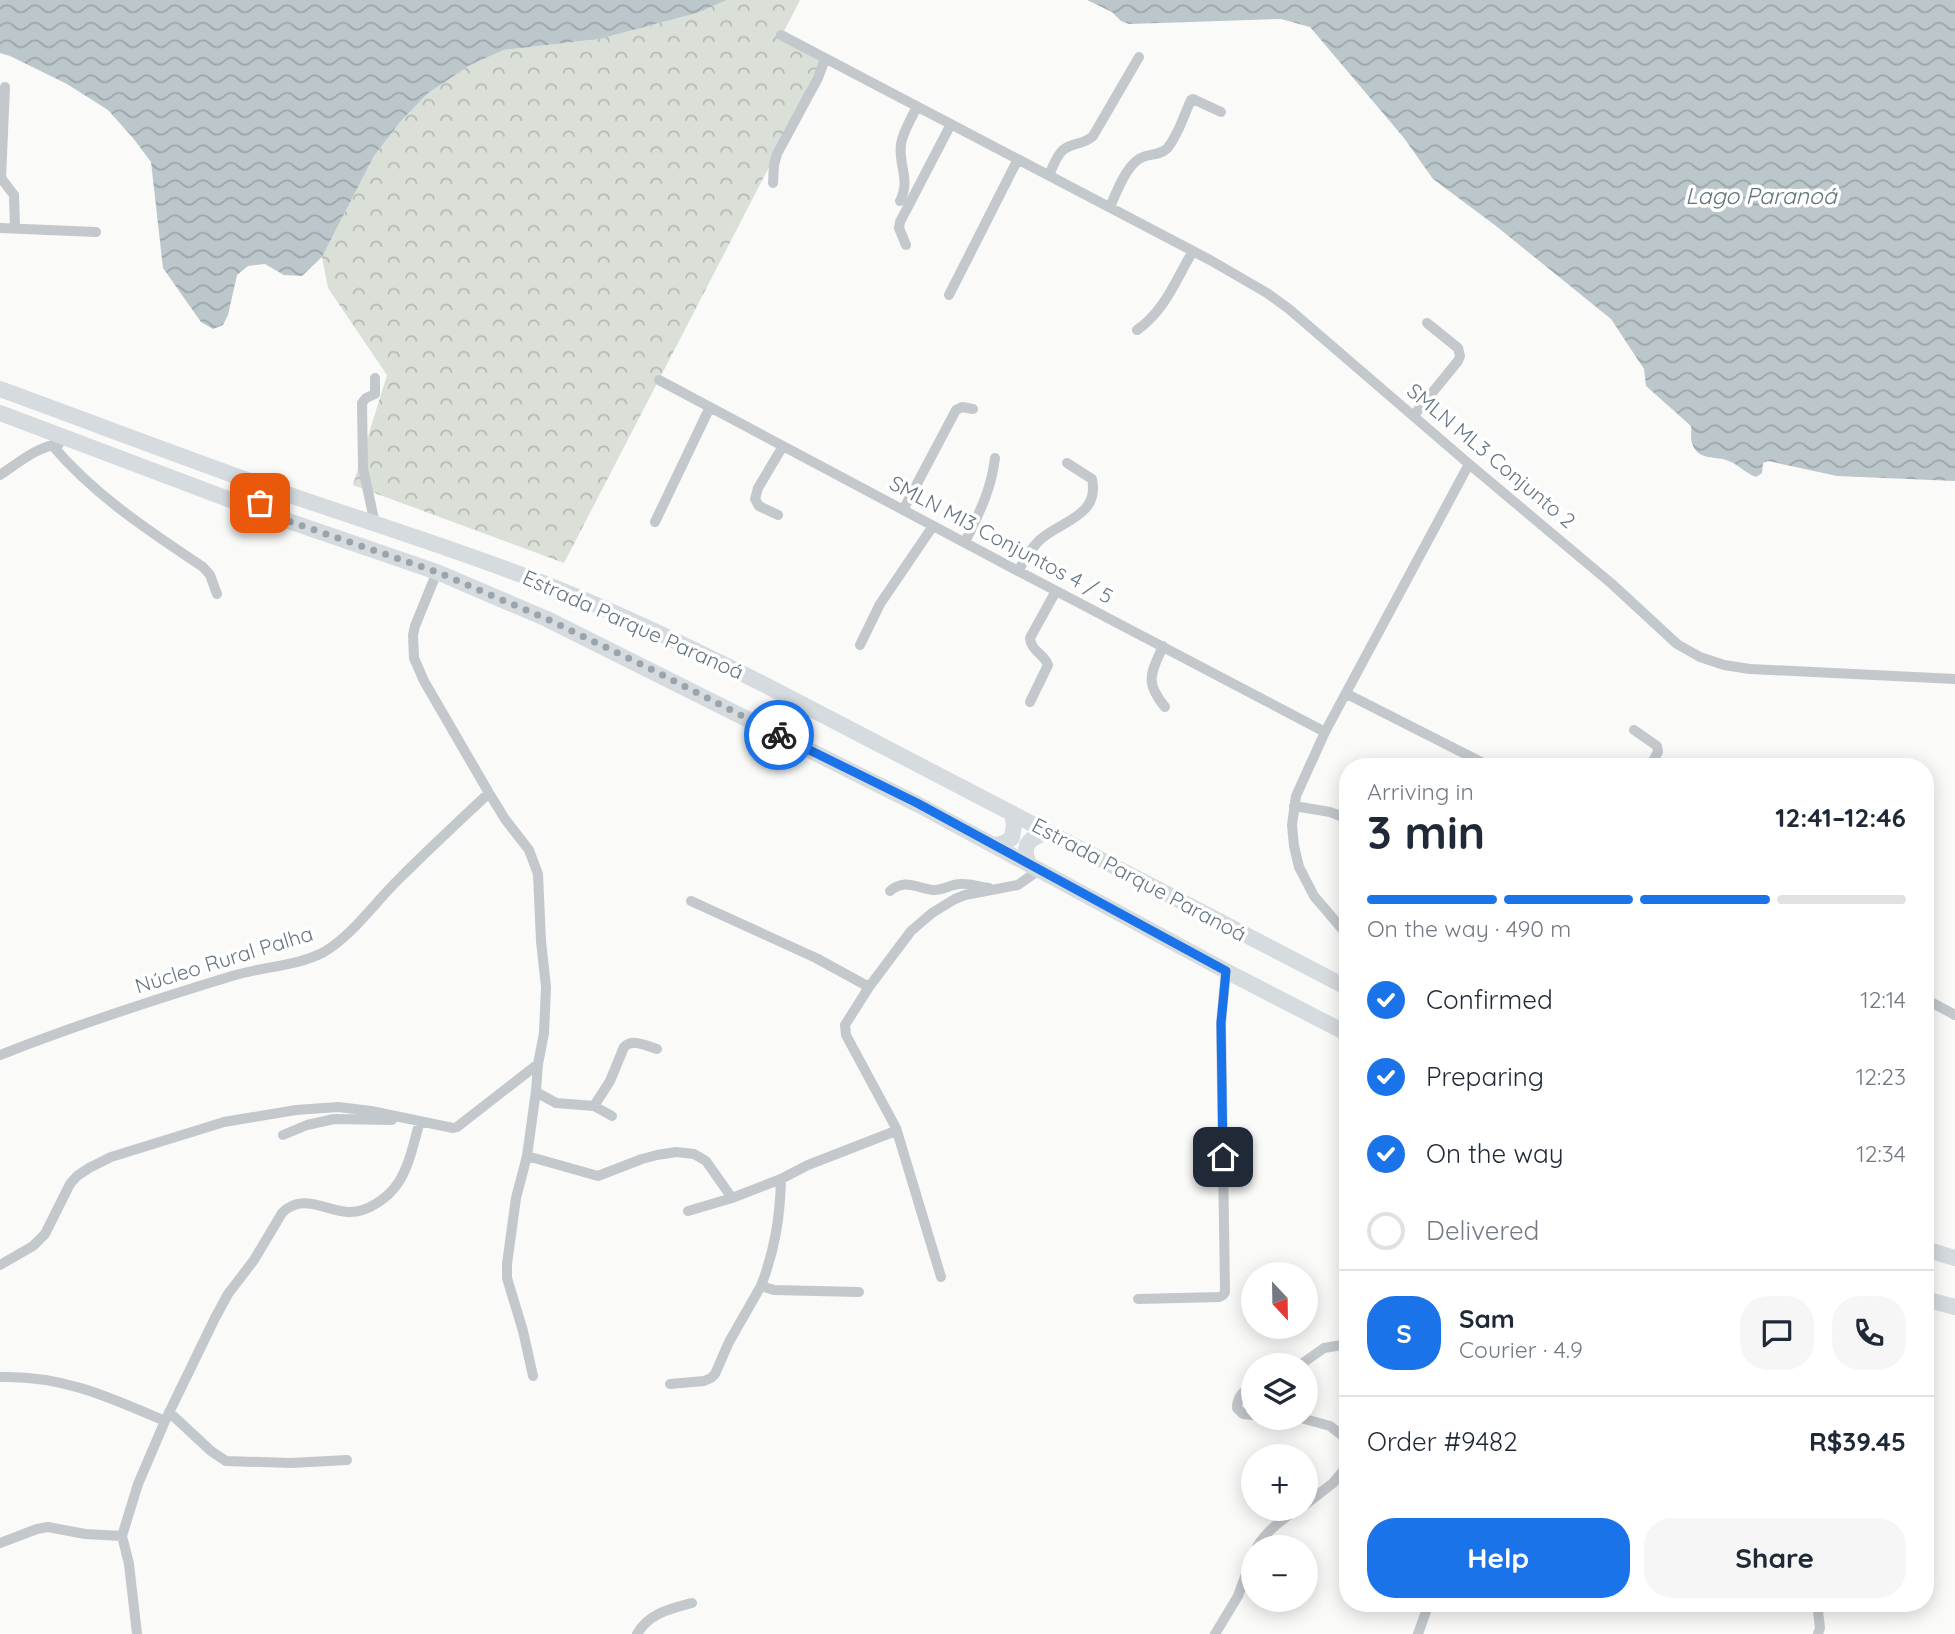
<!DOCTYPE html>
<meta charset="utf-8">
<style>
body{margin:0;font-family:Quicksand,sans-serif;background:#f6f6f7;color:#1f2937;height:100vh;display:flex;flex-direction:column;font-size:26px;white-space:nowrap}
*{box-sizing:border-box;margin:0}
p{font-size:23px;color:#747a83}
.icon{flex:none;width:38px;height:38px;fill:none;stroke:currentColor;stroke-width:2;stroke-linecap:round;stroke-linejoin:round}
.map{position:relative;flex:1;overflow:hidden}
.drawer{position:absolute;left:1339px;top:758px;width:595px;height:854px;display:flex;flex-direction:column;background:#fff;border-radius:28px;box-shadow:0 4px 18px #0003}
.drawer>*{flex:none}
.needle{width:46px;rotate:158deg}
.controls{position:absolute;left:1241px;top:1262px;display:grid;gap:14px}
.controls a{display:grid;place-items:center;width:77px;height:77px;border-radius:50%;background:#fff;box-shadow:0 4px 18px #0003;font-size:35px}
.pin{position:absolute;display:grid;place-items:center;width:60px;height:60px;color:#fff;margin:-30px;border-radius:14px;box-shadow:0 4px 10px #0006}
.courier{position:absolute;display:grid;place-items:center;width:70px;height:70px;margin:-35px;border:5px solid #1a73e8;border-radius:50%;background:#fff;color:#222;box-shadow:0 2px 9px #0007}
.headline em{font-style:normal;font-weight:700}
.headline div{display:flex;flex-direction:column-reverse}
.headline{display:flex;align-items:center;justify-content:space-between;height:119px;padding:0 28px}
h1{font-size:46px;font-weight:700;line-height:52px}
.bar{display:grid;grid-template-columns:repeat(4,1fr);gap:10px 7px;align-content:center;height:84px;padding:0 28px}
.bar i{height:9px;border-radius:5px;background:#e0e1e3}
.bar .selected{background:#1a73e8}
.bar p{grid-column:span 4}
.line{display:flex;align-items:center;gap:18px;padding:0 28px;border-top:2px solid #e0e1e3}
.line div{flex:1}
.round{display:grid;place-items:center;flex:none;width:74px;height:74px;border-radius:28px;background:#f6f6f7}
ol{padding:0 28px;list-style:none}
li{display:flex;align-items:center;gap:21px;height:77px}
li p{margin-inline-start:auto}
li .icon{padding:7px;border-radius:50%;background:#1a73e8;color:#fff;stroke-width:4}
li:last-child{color:#747a83}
li i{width:38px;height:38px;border:4px solid #e0e1e3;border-radius:50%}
.cta{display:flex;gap:14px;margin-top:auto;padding:14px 28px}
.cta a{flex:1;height:80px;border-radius:28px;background:#1a73e8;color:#fff;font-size:28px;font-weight:700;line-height:80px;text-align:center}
.cta a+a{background:#f6f6f7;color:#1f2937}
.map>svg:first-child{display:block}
.park{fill:url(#park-crowns)}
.water{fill:url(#water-waves)}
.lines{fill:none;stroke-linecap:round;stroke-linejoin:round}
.street{stroke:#c3c8cc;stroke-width:10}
.primary{stroke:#d6dbdf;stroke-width:16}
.done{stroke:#99a4ac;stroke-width:7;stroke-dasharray:0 12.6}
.route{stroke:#1a73e8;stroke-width:9}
.labels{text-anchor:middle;stroke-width:7;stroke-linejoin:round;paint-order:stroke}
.street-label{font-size:21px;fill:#657683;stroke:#fff}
.water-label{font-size:23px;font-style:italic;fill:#60757c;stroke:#fff}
</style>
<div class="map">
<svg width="1955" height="1634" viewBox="0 0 1955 1634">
<defs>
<pattern id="park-crowns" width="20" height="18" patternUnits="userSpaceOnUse" patternTransform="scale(1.75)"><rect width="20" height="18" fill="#dadfd7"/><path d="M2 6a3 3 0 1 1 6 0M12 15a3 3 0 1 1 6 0" fill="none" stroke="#b4b9b4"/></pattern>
<pattern id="water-waves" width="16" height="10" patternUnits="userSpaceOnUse" patternTransform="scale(1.75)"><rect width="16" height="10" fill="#bbc7cb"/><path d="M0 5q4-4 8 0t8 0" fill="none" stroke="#9ca6aa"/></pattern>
</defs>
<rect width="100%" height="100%" fill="#fafaf8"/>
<!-- park -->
<path class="park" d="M727 0H800L782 35 825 59 564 563 353 485 387 375 328 288 322 257 374 156 400 122 427 94 470 65 504 50 599 39 697 13Z"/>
<!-- water -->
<path class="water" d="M0 0H727L697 13 599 39 504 50 470 65 427 94 400 122 374 156 322 257 302 276 284 275 265 264 248 266 237 275 228 315 223 325 213 329 201 322 163 268 151 162 133 138 108 110 67 84 10 56 0 53Z
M1087 0H1955V481L1837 476 1768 461 1763 463 1762 473 1756 477C1745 473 1737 463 1726 460 1713 456 1697 460 1692 443 1690 438 1692 432 1691 426L1646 386 1644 369 1611 319 1496 226 1433 179 1404 138 1310 27 1281 19 1129 24 1121 21 1112 12Z"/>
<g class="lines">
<!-- street -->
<path class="street" d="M781 35 1210 260 1267 293 1289 309 1469 464 1612 584 1677 644 1700 657 1724 665 1750 669 1955 679
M5 87 1 178 14 195 15 228
M1049 175C1053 167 1056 156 1063 150 1072 142 1084 145 1093 136L1139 57
M773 183 774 165 777 154 818 78 825 59
M900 201C911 180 898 165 901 144 903 131 912 118 917 106
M1110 207C1116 193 1126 167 1139 159 1148 153 1163 156 1169 146 1179 133 1184 115 1191 100L1193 99 1221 112
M0 228 96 232
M906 245 899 228 900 222 951 124
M949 295 1018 159
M1137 330C1165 311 1176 279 1193 251
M659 380 1018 571 1325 732
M1414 415 1458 361 1460 356 1458 348 1427 323
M52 445C94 495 149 531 203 567L210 575 217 594
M0 475C17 464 38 446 59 444
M903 510 956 410 962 407 973 409
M778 515 759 506 755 499 758 488 783 446
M655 522 710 407
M375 524 363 468 362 403 366 398 375 394V378
M965 542C979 513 991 491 995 458
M1018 571C1025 560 1031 547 1041 539 1061 521 1100 516 1092 479L1067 463
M437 572 415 626 413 635 414 658 424 681 489 793 505 819 529 850 538 874 541 941 546 987 544 1033 538 1064 536 1091 527 1156 516 1198 507 1264V1278L523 1331 533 1376
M860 645 880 604 933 526
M1163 646C1151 674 1144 681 1165 707
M1347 694 1489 766
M1030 702 1048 665C1044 654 1031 651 1030 638L1056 591
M1634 730 1657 746 1658 752 1650 766
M1294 806 1330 812 1348 819
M890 891C905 878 916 888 933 890 942 891 951 884 960 884 969 883 980 887 989 888
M691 901 816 958 869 987
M1348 936 1314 896 1299 867 1294 846 1292 825 1296 796 1325 732 1469 464
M1925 999 1955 1015
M0 1055C76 1025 153 1000 232 976 261 967 298 966 324 952 353 935 376 901 400 878 429 849 459 821 489 793
M536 1092 556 1103 594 1106 610 1081 624 1047C633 1038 646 1046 657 1049
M594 1106 612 1116
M896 1128 941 1277
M283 1135 307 1125 334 1119 392 1120
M527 1156 598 1176 642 1159 657 1155 676 1152 694 1154 706 1161 732 1198
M688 1211 732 1198 781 1179
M0 1265 33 1246 45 1234 70 1184 77 1176 89 1168 111 1157 224 1122 296 1110 338 1107 371 1111 453 1128 457 1127 538 1064
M859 1292 774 1290 761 1286C775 1249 780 1218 781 1179L808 1165 893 1132 896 1128 846 1035 845 1025 869 987 911 931 932 913 955 899 965 895 1018 885 1039 870
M1138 1299 1219 1297 1223 1295 1225 1292 1221 1023 1226 971
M1300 1365 1324 1348 1348 1344
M0 1377C62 1375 109 1397 165 1421
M670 1384 704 1381 711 1378 715 1374 729 1342 761 1286
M1253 1386C1244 1390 1237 1397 1237 1408L1243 1414 1253 1415
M169 1412 211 1451 226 1461 291 1463 347 1460
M1301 1418 1330 1426 1348 1440
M1306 1504 1333 1483 1348 1465
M122 1536 138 1484 165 1421 215 1318 228 1294 254 1260 282 1213C302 1193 324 1210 348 1212 367 1213 388 1198 398 1183 410 1165 414 1141 420 1121
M122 1536 129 1564 137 1634
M0 1543 37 1529 48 1527 85 1534 122 1536
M1257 1547C1267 1530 1283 1519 1299 1508
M1817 1603 1820 1628 1818 1634
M637 1634C649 1613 670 1609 692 1603
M1215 1634 1238 1596 1253 1555
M1418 1634 1429 1603"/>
<!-- primary -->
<path class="primary" d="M0 389C93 423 185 458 278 491 368 522 459 550 548 585 624 615 696 650 769 687L1348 988
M0 413 265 513 437 572 547 619 917 804 1226 971 1348 1034
M994 845 1004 843 1012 838 1014 825 1012 813
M1029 865C1021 844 1029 838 1048 832
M1925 1249 1955 1258
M1925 1299 1955 1307"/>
</g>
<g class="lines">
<!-- done -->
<path class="done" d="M260 503 265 513 437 572 547 619 655 671 779 735"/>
<!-- route -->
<path class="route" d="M779 735 917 803 1226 971 1221 1023 1223 1157"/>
</g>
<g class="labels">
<!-- street labels -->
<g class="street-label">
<text transform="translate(1491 456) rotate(40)" y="7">SMLN ML3 Conjunto 2</text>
<text transform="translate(1001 540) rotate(28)" y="7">SMLN MI3 Conjuntos 4 / 5</text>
<text transform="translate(633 625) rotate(24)" y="7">Estrada Parque Paranoá</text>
<text transform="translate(1139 880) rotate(28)" y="7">Estrada Parque Paranoá</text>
<text transform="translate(224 960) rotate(-17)" y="7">Núcleo Rural Palha</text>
</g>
<!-- water labels -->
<g class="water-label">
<text x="1761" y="204">Lago Paranoá</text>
</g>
</g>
</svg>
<div class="controls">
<a><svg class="needle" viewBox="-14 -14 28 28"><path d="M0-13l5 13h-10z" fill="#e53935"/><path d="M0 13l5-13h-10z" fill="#747a83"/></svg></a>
<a><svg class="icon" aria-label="layers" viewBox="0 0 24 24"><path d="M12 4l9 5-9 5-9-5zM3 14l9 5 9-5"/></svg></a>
<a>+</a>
<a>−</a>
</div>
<div class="pin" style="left:260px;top:503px;background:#ea580c"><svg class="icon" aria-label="bag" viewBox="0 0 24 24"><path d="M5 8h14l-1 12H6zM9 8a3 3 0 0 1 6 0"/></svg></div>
<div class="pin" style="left:1223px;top:1157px;background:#1f2937"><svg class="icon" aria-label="home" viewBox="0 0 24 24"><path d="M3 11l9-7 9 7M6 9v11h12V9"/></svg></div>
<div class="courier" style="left:779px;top:735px"><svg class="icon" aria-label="bike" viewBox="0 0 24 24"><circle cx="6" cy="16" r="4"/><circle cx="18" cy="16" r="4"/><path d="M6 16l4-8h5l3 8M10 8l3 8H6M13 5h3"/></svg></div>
<section class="drawer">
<div class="headline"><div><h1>3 min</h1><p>Arriving in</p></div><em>12:41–12:46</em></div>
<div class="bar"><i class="selected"></i><i class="selected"></i><i class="selected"></i><i></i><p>On the way · 490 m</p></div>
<ol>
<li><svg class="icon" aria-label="check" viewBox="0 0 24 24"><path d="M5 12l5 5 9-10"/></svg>Confirmed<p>12:14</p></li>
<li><svg class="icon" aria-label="check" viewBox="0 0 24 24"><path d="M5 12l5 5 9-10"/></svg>Preparing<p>12:23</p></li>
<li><svg class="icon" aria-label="check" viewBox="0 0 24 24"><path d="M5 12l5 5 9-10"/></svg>On the way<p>12:34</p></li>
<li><i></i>Delivered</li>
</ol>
<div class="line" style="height:126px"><b class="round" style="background:#1a73e8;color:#fff">S</b><div><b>Sam</b><p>Courier · 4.9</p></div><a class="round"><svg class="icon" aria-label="chat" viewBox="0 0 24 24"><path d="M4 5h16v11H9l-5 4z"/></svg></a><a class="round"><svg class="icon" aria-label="phone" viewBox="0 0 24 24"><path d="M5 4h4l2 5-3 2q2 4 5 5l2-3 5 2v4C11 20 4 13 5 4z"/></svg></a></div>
<div class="line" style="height:91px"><div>Order #9482</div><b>R$39.45</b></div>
<div class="cta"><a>Help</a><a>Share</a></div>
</section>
</div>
